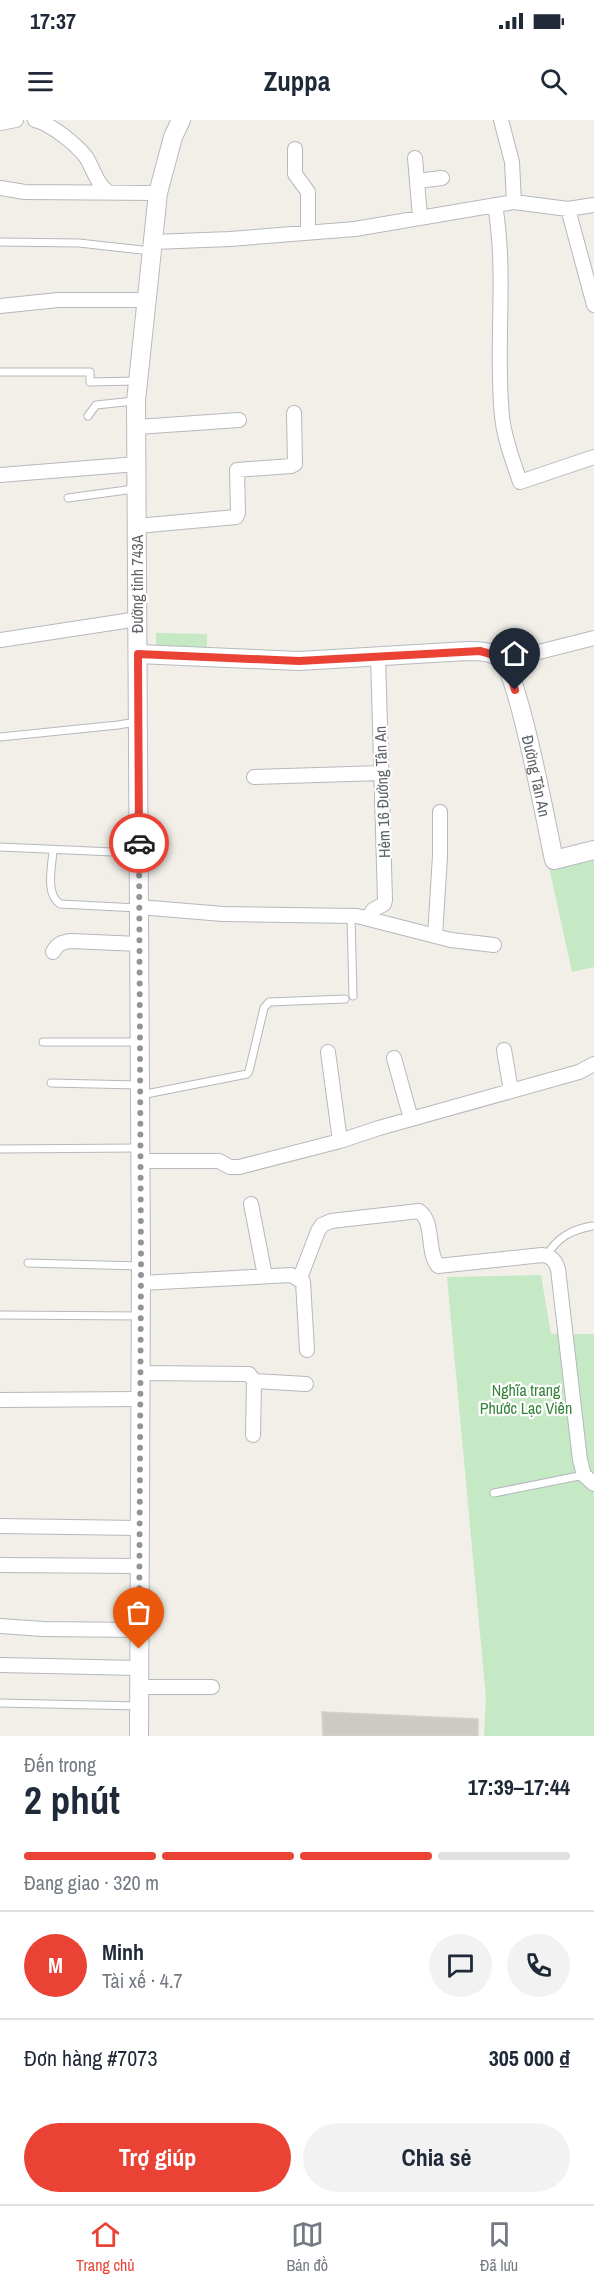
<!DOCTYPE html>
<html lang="vi">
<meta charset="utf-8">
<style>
body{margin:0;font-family:"Archivo Narrow",sans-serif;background:#f2f2f3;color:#1f2937;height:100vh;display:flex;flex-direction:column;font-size:22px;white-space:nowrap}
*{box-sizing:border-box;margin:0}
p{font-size:20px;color:#747a83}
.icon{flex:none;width:33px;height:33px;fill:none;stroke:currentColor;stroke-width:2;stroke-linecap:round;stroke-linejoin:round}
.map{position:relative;height:1616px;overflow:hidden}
.panel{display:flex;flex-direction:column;background:#fff;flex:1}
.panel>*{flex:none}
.pin{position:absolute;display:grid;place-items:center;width:51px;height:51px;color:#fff;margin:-62px -26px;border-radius:50% 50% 50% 0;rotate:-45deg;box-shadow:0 0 6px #0007}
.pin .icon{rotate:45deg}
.courier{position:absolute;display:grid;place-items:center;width:60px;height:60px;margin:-30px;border:4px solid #ea4335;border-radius:50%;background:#fff;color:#222;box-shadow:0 2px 8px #0007}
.head em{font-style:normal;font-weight:700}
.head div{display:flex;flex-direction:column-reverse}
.head{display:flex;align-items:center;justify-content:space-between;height:102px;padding:0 24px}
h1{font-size:39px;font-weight:700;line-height:45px}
.bar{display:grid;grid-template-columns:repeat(4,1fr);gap:9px 6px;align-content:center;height:72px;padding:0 24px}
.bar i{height:8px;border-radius:4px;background:#e0e1e3}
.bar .active{background:#ea4335}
.bar p{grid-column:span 4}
.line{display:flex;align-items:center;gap:15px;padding:0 24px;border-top:2px solid #e0e1e3}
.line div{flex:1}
.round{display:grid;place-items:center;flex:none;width:63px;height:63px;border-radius:32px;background:#f2f2f3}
.button{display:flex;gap:12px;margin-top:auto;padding:12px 24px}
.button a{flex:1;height:69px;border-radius:36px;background:#ea4335;color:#fff;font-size:24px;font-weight:700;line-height:69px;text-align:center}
.button a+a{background:#f2f2f3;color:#1f2937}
.status{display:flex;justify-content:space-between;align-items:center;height:42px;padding:0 30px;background:#fff;direction:ltr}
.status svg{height:16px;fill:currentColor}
header{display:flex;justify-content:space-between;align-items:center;height:78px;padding:0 24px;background:#fff;font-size:27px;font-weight:700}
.tab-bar{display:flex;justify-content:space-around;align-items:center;height:84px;border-top:2px solid #e0e1e3;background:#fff;font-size:16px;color:#747a83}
.tab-bar a{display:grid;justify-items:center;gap:3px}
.tab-bar .active{color:#ea4335}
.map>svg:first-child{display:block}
.green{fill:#c5e8c5}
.building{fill:#cccac5;stroke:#d6d1c6;stroke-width:1.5}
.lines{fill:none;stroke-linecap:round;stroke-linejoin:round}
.lane-casing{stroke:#b5b8bc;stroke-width:9}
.street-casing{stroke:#b5b8bc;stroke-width:16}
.secondary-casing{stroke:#b6babf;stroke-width:20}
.lane{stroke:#fff;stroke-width:7}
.street{stroke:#fff;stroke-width:14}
.secondary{stroke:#fff;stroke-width:18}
.done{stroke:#929495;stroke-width:6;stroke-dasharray:0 10.8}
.route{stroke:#ea4335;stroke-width:8}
.labels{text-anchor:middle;stroke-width:4.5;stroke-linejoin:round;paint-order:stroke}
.street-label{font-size:16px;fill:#5f6368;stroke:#fff}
.park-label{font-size:16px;fill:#348238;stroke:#fff}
</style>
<div class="status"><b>17:37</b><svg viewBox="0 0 49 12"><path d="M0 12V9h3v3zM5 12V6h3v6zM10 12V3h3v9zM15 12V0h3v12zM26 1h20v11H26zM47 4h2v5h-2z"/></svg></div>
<header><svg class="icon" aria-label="menu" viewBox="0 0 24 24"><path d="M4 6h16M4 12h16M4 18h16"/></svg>Zuppa<svg class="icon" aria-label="search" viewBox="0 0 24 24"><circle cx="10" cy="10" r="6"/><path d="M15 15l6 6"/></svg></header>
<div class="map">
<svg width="594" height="1616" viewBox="0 0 594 1616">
<rect width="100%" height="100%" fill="#f1efe8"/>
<!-- green -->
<path class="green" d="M156 513 207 514V531H156Z
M594 738V847L572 852 549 747Z
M541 1155 551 1214H594V1616H484L486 1578 447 1157Z"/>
<!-- building -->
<path class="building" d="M322 1592 478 1599V1616H323Z"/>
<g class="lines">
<!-- lane casing -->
<g class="lane-casing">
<path id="lane" d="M0 122 79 123 151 131
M0 252H90V262L137 261
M88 296 96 285 134 281
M68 378 134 369
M0 617 118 605 136 602
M0 727 136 733
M53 730C52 747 45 774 60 784L138 788
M351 796 353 876
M43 922H137
M51 963 138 965
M141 975 247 954 249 951 264 888 269 882 345 879
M0 1029 138 1028
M546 1136C558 1117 571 1110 592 1106
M28 1143 140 1146
M0 1195 141 1196
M494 1373 584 1355
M0 1583 139 1586"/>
</g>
<!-- street casing -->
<g class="street-casing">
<path id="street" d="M35 0C51 4 76 24 86 37 94 50 96 63 109 73
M0 3 16 0
M295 29V54L308 72V113
M415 38 420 97
M417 61 442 58
M0 68 25 72 158 73
M514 82 568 89 594 85
M495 85C507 155 495 225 502 296 504 318 513 341 520 362L594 337
M568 89 594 185
M153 122 230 119 355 109 514 82 512 42 501 0
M0 186 58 180H148
M137 307 239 300
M0 355 137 344
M137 406 236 397 238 393 237 350 291 346 295 344 294 293
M0 520 138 499
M503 541 594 518
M254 657 382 653
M139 787 223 794 357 796 451 820 494 825
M368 798 373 790 384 784 385 780 378 537
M435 816 440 736V692
M53 832C57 824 62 822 71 821L139 824
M504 930 511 971
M328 932 340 1021
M394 938 411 999
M141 1041H219L230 1047H239L340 1021 379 1008 579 952 594 944
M251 1084 265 1156
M300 1158 318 1111 322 1105 331 1101 419 1091C435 1102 426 1131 438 1146L542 1135C551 1136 555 1140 558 1149L580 1340 584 1355 594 1364
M141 1163 291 1155 303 1162 307 1230
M140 1253 249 1254 254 1261 253 1315
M254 1261 306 1264
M0 1280 140 1279
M0 1406 139 1408
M0 1445 139 1446
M0 1506 43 1509 139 1510
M0 1545 139 1548
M139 1567H212"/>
</g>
<!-- secondary casing -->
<g class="secondary-casing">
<g id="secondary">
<path id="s1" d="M138 534 299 541 467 531C479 531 493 531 502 540 519 557 547 707 554 740L594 730"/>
<path d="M139 1616 141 1146 136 281 158 73 173 17 181 0"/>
</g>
</g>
<!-- lane -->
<use href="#lane" class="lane"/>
<!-- street -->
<use href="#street" class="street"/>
<!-- secondary -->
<use href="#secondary" class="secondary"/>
</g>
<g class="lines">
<!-- done -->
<path class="done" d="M139 723 141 1146 139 1529"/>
<!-- route -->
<path class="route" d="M139 723 138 534 299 541 480 531C506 537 508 546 515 570"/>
</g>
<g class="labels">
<!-- street labels -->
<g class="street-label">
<text transform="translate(137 464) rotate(-90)" y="6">Đường tỉnh 743A</text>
<text dy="6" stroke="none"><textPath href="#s1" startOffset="488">Đường Tân An</textPath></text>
<text transform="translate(382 672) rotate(-92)" y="6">Hẻm 16 Đường Tân An</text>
</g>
<!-- park labels -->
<g class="park-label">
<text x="526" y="1276">Nghĩa trang<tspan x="526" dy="18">Phước Lạc Viên</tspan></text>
</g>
</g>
</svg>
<div class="pin" style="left:139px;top:1529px;background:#ea580c"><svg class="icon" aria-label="bag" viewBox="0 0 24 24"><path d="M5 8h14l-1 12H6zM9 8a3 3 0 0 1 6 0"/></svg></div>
<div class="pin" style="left:515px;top:570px;background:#1f2937"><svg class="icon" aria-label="home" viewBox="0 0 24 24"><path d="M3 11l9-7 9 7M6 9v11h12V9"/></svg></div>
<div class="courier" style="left:139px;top:723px"><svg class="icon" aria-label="car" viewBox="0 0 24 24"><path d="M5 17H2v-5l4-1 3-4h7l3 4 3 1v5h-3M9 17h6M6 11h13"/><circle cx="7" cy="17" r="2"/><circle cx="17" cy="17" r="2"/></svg></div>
</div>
<section class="panel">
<div class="head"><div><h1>2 phút</h1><p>Đến trong</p></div><em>17:39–17:44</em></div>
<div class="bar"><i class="active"></i><i class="active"></i><i class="active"></i><i></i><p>Đang giao · 320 m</p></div>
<div class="line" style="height:108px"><b class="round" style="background:#ea4335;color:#fff">M</b><div><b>Minh</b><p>Tài xế · 4.7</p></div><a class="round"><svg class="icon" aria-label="chat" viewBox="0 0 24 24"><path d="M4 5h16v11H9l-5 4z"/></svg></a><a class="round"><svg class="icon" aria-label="phone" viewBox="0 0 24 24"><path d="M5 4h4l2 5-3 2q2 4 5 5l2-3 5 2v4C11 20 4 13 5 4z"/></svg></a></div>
<div class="line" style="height:78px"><div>Đơn hàng #7073</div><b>305 000 ₫</b></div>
<div class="button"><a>Trợ giúp</a><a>Chia sẻ</a></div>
</section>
<nav class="tab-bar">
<a class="active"><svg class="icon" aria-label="home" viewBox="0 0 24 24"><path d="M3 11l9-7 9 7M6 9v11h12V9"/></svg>Trang chủ</a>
<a><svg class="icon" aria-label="map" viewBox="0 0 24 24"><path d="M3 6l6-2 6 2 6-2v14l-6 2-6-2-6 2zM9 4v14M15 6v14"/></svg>Bản đồ</a>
<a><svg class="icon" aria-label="saved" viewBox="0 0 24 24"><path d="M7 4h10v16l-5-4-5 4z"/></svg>Đã lưu</a>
</nav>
